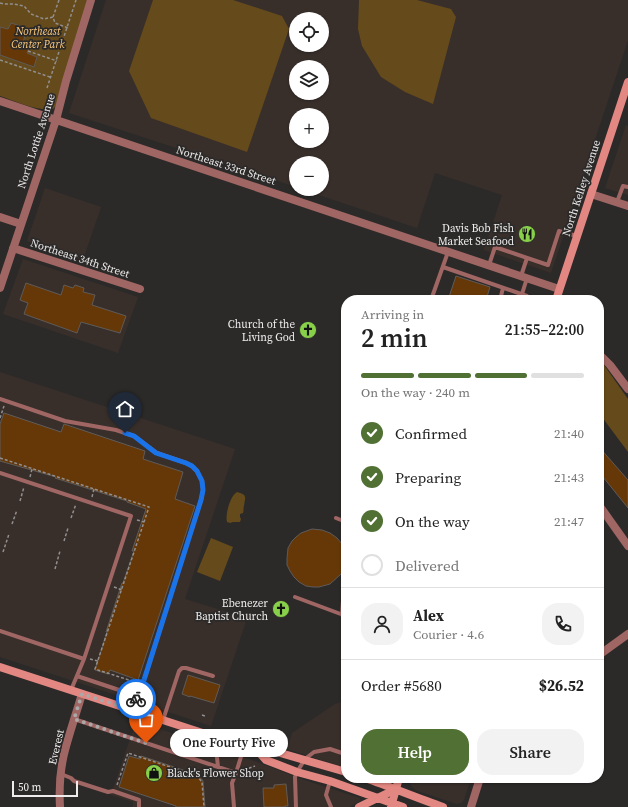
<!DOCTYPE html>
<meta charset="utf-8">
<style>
body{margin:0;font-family:"Source Serif 4",serif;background:#f2f2f2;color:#222;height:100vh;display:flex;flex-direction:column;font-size:15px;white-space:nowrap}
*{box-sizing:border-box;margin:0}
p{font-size:13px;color:#767676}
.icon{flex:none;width:22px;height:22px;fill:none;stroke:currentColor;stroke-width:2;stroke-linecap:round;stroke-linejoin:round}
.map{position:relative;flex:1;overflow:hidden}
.side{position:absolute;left:341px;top:295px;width:263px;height:488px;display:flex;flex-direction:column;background:#fff;border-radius:16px;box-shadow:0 1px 3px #0004}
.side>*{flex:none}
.buttons{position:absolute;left:289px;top:12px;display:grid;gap:8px}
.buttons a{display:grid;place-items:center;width:40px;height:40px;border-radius:50%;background:#fff;box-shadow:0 1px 3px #0004;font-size:20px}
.scale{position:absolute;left:12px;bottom:10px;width:66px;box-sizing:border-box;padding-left:4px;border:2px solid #eeecec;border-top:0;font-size:11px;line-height:14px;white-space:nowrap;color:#eeecec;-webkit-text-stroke:3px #2c2a29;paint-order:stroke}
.pin{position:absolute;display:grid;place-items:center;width:34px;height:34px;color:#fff;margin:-41px -17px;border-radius:50% 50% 50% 0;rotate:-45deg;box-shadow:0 0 4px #0007}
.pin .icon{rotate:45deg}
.courier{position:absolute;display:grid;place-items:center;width:40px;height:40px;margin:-20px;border:3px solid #1a73e8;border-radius:50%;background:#fff;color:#222;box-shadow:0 1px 5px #0007}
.bubble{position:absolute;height:28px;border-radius:14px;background:#fff;box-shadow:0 1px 3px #0004;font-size:13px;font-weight:600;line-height:28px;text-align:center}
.overview em{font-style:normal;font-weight:600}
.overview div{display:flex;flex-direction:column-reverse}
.overview{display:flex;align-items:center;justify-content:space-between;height:68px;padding:0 20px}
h1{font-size:26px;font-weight:600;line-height:30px}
.bar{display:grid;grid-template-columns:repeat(4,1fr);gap:6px 4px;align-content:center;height:48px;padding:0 20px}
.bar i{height:5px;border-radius:3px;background:#e0e0e0}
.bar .current{background:#507034}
.bar p{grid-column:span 4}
.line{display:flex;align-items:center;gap:10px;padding:0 20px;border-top:1px solid #e0e0e0}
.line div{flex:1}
.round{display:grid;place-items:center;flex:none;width:42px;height:42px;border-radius:16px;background:#f2f2f2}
ol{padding:0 20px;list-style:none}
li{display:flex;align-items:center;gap:12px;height:44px}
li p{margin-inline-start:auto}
li .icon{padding:4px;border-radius:50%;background:#507034;color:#fff;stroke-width:4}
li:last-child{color:#767676}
li i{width:22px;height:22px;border:2px solid #e0e0e0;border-radius:50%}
.primary-button{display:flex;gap:8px;margin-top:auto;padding:8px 20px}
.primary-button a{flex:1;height:46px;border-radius:16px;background:#507034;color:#fff;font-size:16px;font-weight:600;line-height:46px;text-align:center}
.primary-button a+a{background:#f2f2f2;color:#222}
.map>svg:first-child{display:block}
.built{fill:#382f2b;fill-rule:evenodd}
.green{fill:#654a1b}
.building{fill:#663808;stroke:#5e5b59}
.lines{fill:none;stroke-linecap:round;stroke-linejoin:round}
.path{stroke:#918f8f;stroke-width:1.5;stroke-dasharray:3 2;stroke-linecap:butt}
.lane{stroke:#a06663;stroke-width:4}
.street{stroke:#a06663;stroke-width:8}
.secondary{stroke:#e38782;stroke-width:8}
.done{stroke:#aaa8a8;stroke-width:4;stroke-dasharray:0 7.2}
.route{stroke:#1a73e8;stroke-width:5}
.labels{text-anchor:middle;stroke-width:3.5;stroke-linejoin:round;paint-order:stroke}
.park-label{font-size:11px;font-style:italic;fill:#fccb7e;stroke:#2c2a29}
.street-label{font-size:11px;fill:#eeecec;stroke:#2c2a29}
.poi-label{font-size:11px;fill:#eeecec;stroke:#2c2a29;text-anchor:end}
</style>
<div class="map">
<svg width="628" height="807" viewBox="0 0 628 807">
<rect width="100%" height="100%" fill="#2c2a29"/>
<!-- built -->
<path class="built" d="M106 0H628V40L551 273 484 250 502 195 435 173 417 228 301 189H322V163H296V187L69 113ZM296 19H322V45H296ZM296 67H322V93H296ZM296 115H322V141H296Z
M626 125 628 126V195L605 188Z
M45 188 101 207 83 260 27 241Z
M23 259 138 297 118 353 3 314Z
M0 372 235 449 185 599 247 618 211 726 0 657Z
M346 701V768L287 749 292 733 335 704Z
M136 721 252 760 304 780 360 798V801L349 807H133V802L111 795Z
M410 778H471L464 800 461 803 457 804 418 791 414 789 411 786Z"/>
<!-- green -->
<path class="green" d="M0 0H88L56 106 53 109C39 112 15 101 0 96Z
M153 0H233L282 16 289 29 247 152 151 118 129 71Z
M359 0H417L451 9 456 17 433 104 405 92 381 77 362 46 358 29Z
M599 359 604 365 628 399V452L599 413Z
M237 492C248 495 245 497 244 506 243 508 244 510 243 513L240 514V517L241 519 240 522H233L230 523 227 522C225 515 230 496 237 492Z
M211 538 233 547 220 581 197 572Z"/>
<!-- building -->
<path class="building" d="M11 23 27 28 23 43 30 46 27 53 37 57 34 67 0 55V27L8 29Z
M456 276 490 287 486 300H448Z
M26 283 61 295 64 285 73 288 75 285 84 288 83 292 95 295 92 305 126 316 120 333 81 322 77 333 24 314 28 303 20 300Z
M4 413 61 432 64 424 145 451 143 459 183 472 175 499 195 506 138 680 110 670 108 674 95 670 107 632H106L122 583H123L134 551H132L146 509 127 502V501L55 478 56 477 0 461V424Z
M599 447 628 480V508L599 472Z
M312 529 322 530 330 533 337 538 342 544 345 555 344 563 346 564V577L341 574 330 584 319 587H313L306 586 299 582 294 577 290 571 287 565V559L288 548 292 541 296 537 301 533Z
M188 675 220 685 214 703 190 696V697L182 694Z
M129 756 140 759 141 756 198 775 203 781 205 807H176V806L119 787Z
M286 784 288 806H285V807H264L263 788H274V785Z"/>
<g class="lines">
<!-- path -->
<path class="path" d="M59 0 53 17 55 23 68 28
M0 3 4 4H14L24 6 31 14 44 19 53 17
M28 51 57 61
M0 60 50 77
M47 88 76 0
M0 418 4 406
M0 458 149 507 95 669 135 682
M30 477 32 469
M92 497 94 489
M20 501 24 487
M71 518 76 504
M137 520 144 522
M12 524 17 510
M64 541 68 528
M3 552 9 534
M55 569 60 551
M114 587 122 590
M90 659 98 661
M202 715 205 716
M244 770 255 766
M117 785 128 753 197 776 202 782 204 807"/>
<!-- lane -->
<path class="lane" d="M617 202 623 186 628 187
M489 265 495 247 548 265 559 231 577 236
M443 267 527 296 526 300
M521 276 527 258
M522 294 527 278
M431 300 448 252
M500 300 503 288
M0 399 65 421 116 430 134 436 157 453 186 463 192 466 197 471 202 481 203 490 201 500 144 680 140 686 132 710
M0 473 131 516 84 659 71 690
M336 518 346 522
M295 597 346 616
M342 615 344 586 346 582
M0 631 84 659
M77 676 137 696
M74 719 236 773 232 783 234 807
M163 720 179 671 182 668H186L213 676
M215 738 218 767
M236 773 244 747
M61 774 71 778 74 781 108 792 113 791 139 800V807
M330 781 326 795 331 807
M296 807 295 777 297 772 305 759 314 752 330 749 345 754"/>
<!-- street -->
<path class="street" d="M0 101 559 289
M591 194 628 206
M0 217 21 224
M13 248 140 289
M0 288 56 120 66 81 91 0
M599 354 610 365 628 389
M599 505 628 546
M599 655 628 634
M60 807C59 789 60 771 64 754 69 734 76 714 82 694
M471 807 480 778"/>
<!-- secondary -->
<path class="secondary" d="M556 300 628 82
M0 667 258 751 270 750 346 772
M258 751 266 760 297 772 330 781 403 807
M365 778C391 787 417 798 443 807
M359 807 396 789
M391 807 399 778"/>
</g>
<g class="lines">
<!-- done -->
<path class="done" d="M136 699 132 710 82 694 74 719 146 743"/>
<!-- route -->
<path class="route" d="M125 433 134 436 156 453 186 463 192 466 197 471 202 481 203 490 201 500 144 680 140 686 136 699"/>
</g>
<!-- icons -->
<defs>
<g id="restaurant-disc" transform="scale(0.9)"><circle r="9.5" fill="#88cf4a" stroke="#2c2a29"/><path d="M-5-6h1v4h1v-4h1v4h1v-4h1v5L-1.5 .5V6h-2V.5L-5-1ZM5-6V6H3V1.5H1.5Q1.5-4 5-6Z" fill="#111"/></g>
<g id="church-disc" transform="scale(0.9)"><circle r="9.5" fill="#88cf4a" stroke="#2c2a29"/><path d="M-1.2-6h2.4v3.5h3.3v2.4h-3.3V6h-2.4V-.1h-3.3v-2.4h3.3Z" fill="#111"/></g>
<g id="shop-disc" transform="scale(0.9)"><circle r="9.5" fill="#88cf4a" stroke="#2c2a29"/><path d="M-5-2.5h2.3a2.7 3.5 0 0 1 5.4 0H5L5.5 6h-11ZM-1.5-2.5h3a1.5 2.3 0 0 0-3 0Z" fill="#111"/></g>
</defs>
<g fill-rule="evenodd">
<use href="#restaurant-disc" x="527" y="234"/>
<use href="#church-disc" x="308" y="330"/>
<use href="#church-disc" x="281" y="609"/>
<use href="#shop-disc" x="154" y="773"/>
</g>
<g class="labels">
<!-- park labels -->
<g class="park-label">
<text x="38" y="35">Northeast<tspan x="38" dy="13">Center Park</tspan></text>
</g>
<!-- street labels -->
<g class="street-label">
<text transform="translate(36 141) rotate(-72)" y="4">North Lottie Avenue</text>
<text transform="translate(226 165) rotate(18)" y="4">Northeast 33rd Street</text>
<text transform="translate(581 188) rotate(-72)" y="4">North Kelley Avenue</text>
<text transform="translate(80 258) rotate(18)" y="4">Northeast 34th Street</text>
<text transform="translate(56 747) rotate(-77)" y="4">Everest</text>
</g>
<!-- poi labels -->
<g class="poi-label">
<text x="514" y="232">Davis Bob Fish<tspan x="514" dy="13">Market Seafood</tspan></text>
<text x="295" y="328">Church of the<tspan x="295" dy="13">Living God</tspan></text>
<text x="268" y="607">Ebenezer<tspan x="268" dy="13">Baptist Church</tspan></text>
<text x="167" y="777" text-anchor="start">Black's Flower Shop</text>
</g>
</g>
</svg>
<div class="buttons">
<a><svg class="icon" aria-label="locate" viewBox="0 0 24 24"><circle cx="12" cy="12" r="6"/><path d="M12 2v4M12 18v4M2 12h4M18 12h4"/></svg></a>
<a><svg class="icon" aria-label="layers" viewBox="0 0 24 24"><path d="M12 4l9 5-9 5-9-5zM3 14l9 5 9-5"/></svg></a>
<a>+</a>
<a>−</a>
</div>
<div class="scale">50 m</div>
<div class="pin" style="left:146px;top:743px;background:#ea580c"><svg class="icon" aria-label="bag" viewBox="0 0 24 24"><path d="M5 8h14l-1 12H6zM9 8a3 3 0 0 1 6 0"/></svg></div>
<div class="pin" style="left:125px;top:433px;background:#1f2937"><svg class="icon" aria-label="home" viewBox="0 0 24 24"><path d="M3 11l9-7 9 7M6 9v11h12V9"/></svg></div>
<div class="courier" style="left:136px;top:699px"><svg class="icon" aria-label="bike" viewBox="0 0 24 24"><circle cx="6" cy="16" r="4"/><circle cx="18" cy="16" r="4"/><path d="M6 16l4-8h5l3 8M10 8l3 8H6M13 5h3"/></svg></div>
<div class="bubble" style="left:170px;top:729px;width:118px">One Fourty Five</div>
<section class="side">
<div class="overview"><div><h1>2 min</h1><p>Arriving in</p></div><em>21:55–22:00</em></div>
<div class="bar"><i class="current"></i><i class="current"></i><i class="current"></i><i></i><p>On the way · 240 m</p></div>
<ol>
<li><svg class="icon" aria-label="check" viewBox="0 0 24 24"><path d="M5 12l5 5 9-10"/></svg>Confirmed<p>21:40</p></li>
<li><svg class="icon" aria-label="check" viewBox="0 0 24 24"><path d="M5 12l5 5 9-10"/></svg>Preparing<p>21:43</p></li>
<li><svg class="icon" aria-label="check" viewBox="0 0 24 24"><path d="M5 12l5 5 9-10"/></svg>On the way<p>21:47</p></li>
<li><i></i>Delivered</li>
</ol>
<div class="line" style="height:72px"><a class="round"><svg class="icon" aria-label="person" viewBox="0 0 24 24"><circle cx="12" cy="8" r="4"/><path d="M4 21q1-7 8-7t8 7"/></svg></a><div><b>Alex</b><p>Courier · 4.6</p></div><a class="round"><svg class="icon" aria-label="phone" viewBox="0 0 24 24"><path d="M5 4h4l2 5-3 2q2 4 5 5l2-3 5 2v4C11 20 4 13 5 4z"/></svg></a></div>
<div class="line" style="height:52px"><div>Order #5680</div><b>$26.52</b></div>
<div class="primary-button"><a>Help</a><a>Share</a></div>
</section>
</div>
